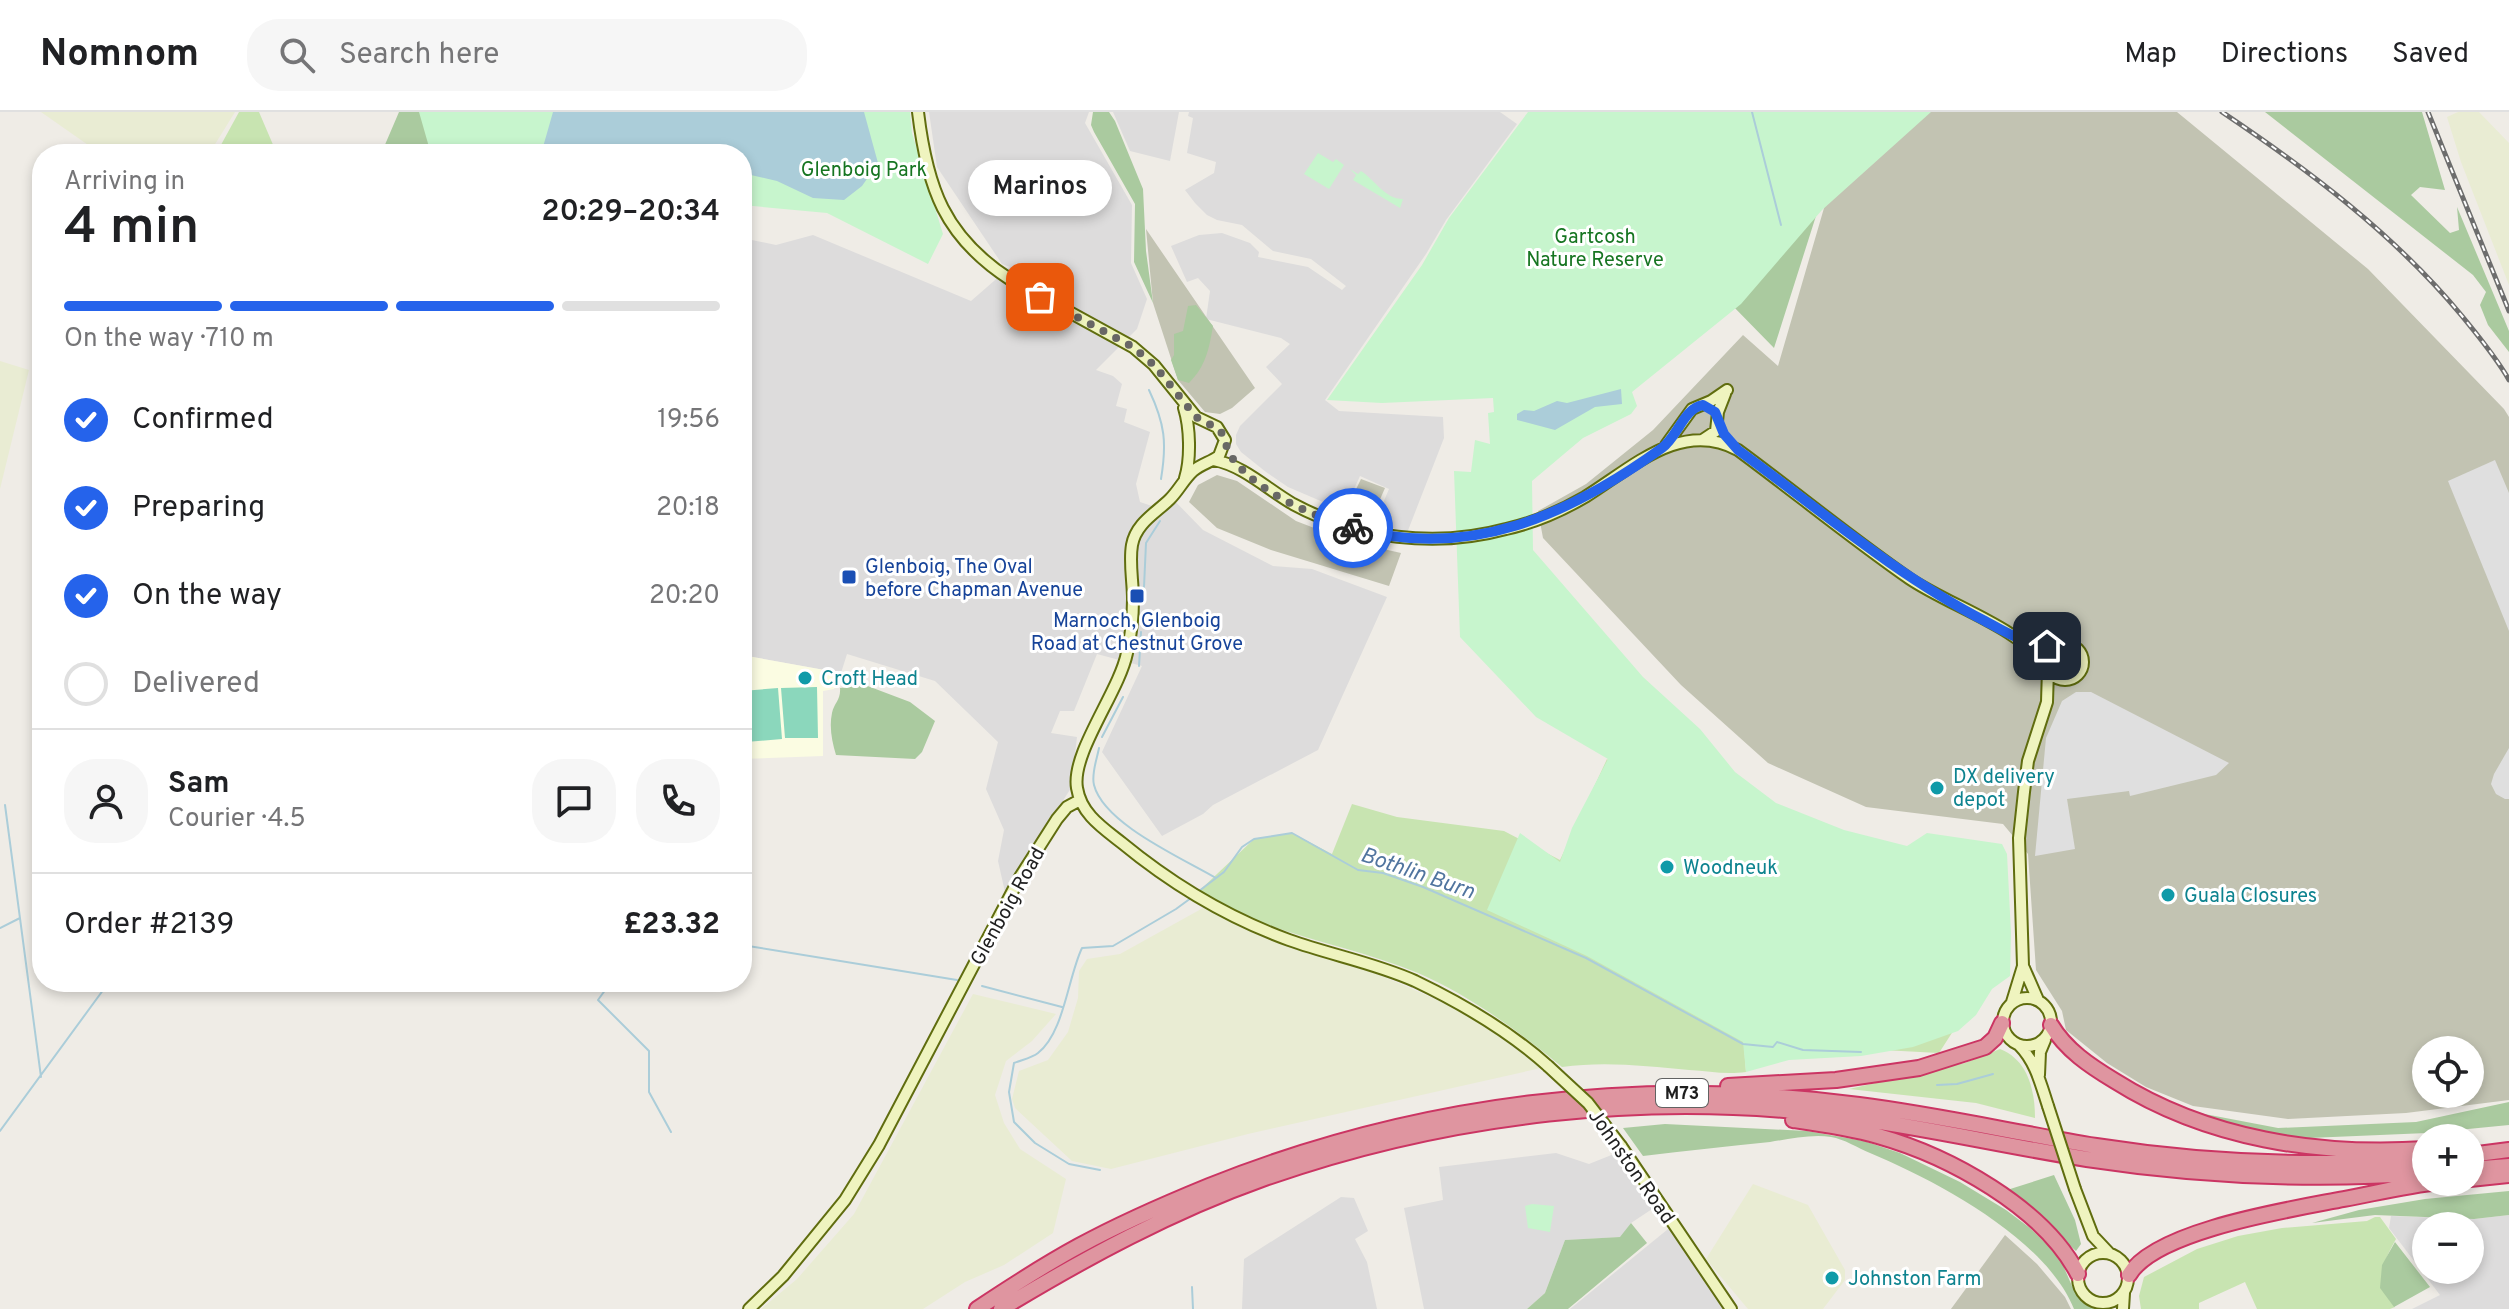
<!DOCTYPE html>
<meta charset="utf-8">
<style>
body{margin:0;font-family:Overpass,sans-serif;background:#f6f6f6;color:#202124;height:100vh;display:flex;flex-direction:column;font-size:30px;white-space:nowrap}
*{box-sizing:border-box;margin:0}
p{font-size:26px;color:#757577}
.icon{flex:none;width:44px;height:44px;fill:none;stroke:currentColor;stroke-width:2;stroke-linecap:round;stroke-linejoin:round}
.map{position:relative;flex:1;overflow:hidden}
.drawer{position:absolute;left:32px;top:32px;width:720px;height:848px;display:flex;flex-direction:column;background:#fff;border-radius:32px;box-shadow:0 4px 12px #0003}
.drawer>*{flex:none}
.controls{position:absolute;left:2412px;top:924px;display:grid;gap:16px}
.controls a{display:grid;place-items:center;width:72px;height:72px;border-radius:50%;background:#fff;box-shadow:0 4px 12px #0003;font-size:40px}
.pin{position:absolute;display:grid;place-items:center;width:68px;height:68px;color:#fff;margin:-34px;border-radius:16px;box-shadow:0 4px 12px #0006}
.courier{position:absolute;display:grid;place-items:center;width:80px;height:80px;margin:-40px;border:6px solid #2563eb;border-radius:50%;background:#fff;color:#222;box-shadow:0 2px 10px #0007}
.bubble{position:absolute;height:56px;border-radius:28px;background:#fff;box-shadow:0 4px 12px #0003;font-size:26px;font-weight:600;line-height:56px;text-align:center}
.summary em{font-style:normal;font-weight:600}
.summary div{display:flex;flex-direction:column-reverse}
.summary{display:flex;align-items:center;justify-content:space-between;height:136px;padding:0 32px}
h1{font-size:52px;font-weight:600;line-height:60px}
.bar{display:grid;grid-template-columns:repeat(4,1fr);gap:12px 8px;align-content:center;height:96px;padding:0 32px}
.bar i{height:10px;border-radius:6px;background:#e0e0e0}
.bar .on{background:#2563eb}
.bar p{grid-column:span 4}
.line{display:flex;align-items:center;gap:20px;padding:0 32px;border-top:2px solid #e0e0e0}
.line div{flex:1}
.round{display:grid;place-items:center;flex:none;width:84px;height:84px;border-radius:32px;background:#f6f6f6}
ol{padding:0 32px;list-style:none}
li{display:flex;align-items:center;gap:24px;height:88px}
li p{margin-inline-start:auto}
li .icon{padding:8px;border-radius:50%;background:#2563eb;color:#fff;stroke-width:4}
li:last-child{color:#757577}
li i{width:44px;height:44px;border:4px solid #e0e0e0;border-radius:50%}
header{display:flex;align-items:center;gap:48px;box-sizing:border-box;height:112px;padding:0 40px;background:#fff;border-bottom:2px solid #e0e0e0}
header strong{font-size:38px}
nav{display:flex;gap:44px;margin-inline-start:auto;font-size:28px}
.search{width:560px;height:72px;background:#f6f6f6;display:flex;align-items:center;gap:20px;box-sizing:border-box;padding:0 28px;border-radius:32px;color:#757577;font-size:30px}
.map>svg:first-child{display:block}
.residential{fill:#dddcdc;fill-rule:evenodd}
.education{fill:#fbfce2}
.construction{fill:#c2c3b2;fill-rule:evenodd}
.farmland{fill:#e9ecd3}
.grass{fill:#c8e4b1}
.forest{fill:#aaca9f}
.park{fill:#c7f5cd}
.pitch{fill:#8bd7bc}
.parking{fill:#dfdfdf}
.water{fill:#abcdd9}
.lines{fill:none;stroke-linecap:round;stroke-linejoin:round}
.stream{stroke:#abcdd9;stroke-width:2}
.secondary-casing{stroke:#606d0f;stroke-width:14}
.highway-casing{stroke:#cb3563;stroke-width:18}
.secondary{stroke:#eff4bf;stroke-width:10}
.highway{stroke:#df95a0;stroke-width:14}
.rail-casing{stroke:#6d6d6d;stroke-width:5}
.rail{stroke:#fff;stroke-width:2;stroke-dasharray:6;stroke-linecap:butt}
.secondary-bridge-casing{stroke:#606d0f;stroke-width:14;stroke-linecap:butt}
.secondary-bridge{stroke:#eff4bf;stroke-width:10}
.done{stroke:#686765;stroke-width:8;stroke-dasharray:0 14.4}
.route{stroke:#2563eb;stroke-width:10}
.transit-dot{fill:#1a4fb4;stroke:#fff;stroke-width:3}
.culture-dot{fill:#0f9aa8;stroke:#fff;stroke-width:3}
.labels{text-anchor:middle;stroke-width:6;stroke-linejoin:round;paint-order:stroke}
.shield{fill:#fff;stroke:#626262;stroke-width:2}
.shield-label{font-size:18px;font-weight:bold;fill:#1f1f1f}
.park-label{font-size:20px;fill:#167521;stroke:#fff}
.transit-label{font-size:20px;fill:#164399;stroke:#fff;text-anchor:start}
.culture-label{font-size:20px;fill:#0d838f;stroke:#fff;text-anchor:start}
.street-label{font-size:20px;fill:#1f1f1f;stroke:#fff}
.water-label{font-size:22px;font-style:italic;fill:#51759f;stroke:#fff}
</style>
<header>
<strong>Nomnom</strong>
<div class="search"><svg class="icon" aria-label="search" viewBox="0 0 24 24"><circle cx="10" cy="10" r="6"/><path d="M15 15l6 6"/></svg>Search here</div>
<nav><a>Map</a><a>Directions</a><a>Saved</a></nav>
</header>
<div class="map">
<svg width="2509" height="1197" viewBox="0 0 2509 1197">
<rect width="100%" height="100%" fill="#efece6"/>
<!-- residential -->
<path class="residential" d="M929 0H1089L1085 11 1132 93 1131 151 1147 187 1137 217 1096 258 1113 264 1122 272 1116 294 1127 297 1124 310 1150 320 1136 372 1140 390 1152 394 1167 381 1203 418 1273 454 1312 457 1387 485 1318 638 1213 693 1203 702 1162 724 1102 640 1142 554 1097 542 1074 599H1060L1051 621 1077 625 1071 676 1005 780 998 749 1004 718 986 677 998 630 935 569 847 542 841 561 742 543V126L776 133 813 123 971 189 1010 155 1002 152 937 55Z
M1113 0H1179L1170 49 1130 39Z
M1189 0H1500L1517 12 1446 108 1426 142 1325 288 1339 299 1443 305 1444 326 1407 421 1375 410 1389 377 1360 364 1344 399 1288 375 1266 360 1241 340 1236 332V323L1240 314 1282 272 1266 255 1290 232 1281 226 1206 207 1210 179 1198 166 1187 170 1171 134 1199 123 1222 121 1250 131 1259 140 1258 145 1308 155 1342 178 1346 174 1311 147 1273 139 1242 113 1217 108 1207 103 1195 91 1185 78 1214 61 1216 50 1187 41 1193 6 1188 4Z
M1556 1041 1589 1052 1614 1042 1652 1097 1631 1111 1621 1125 1565 1128 1545 1181 1527 1197H1424L1404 1096 1443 1088 1439 1055Z
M1341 1085 1354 1086 1368 1119 1355 1127 1367 1150 1377 1197H1242L1244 1147Z
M2509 1103V1197H2412L2440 1183 2389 1116 2391 1104 2474 1107ZM2426 1114H2470V1158H2426Z
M1673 1113 1724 1184 1722 1197H1570Z"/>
<!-- education -->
<path class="education" d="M742 543 841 561 834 577 823 579V644L742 647Z"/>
<!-- construction -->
<path class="construction" d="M1916 0H2177L2368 157 2504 297 2509 305V988L2406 1001 2288 1007 2193 994 2146 975 2107 951 2066 918 2062 899 2036 858 2028 742 2003 712 1866 695 1768 651 1681 573 1543 426 1538 399 1586 372 1653 318 1743 223 1778 254 1831 72ZM2426 938H2470V982H2426Z
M1146 117 1255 276 1232 296 1220 302 1205 300 1178 268 1153 191Z
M1217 363 1237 369 1296 409 1348 429 1401 441 1389 474 1271 438 1217 416 1189 390 1198 373Z
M1361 367 1385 376 1371 408 1345 400Z
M2005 1123 2037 1152 2065 1185 2071 1197H1951Z"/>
<!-- farmland -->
<path class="farmland" d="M41 0H235L209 42H101Z
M2458 0H2479L2509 31V173L2461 50 2447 5Z
M0 249 29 258 0 377Z
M1203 796 1297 837 1375 861 1449 893 1490 917 1541 956 1248 1022 1111 1057 1072 1049 1015 996 1012 987 1019 959 1048 948 1068 920 1078 886 1079 859 1087 847 1120 842Z
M973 882 1056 902 1032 929 1006 949 995 983 1004 1011 1020 1037 1066 1067 1053 1121 1004 1153 965 1170 923 1197H761L797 1167 854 1102Z
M1753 1072 1808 1093 1845 1158V1168L1823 1197H1748L1706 1147Z"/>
<!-- grass -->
<path class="grass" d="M239 0H259L277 42H216Z
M2053 550a12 12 0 1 1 24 0a12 12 0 1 1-24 0Z
M1607 647 1857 899H1966L1939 941 1806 934 1744 935 1746 960C1725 963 1709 959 1689 958 1647 954 1604 949 1562 955 1518 919 1471 884 1418 861 1346 831 1265 823 1199 779L1254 727 1292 721 1332 742 1352 692 1397 705 1504 719 1560 748Z
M2000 937C2028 948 2035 978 2035 1006L1976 991 1849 977 1965 951Z
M2375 1105H2380L2396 1127C2382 1152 2374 1170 2395 1195L2390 1197H2257L2245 1170 2199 1191V1197H2141L2139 1184 2144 1165 2197 1137 2238 1124 2282 1116 2367 1109Z"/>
<!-- forest -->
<path class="forest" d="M399 0H478V42H381Z
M1093 0H1109L1115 9 1143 77 1146 139 1153 191 1134 150 1135 92 1094 20 1091 13Z
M2265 0H2422L2445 78 2420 75 2411 83 2450 121 2459 118 2457 95 2509 219V240L2488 213 2480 193 2486 180 2473 163Z
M1822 85 1774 236 1729 190Z
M1196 193 1213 214C1209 237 1206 254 1189 271L1178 268 1171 248 1174 243V222L1183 219 1188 194Z
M865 573 910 590 935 609 922 640 915 647 836 643C832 630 829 615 832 601 834 591 841 588 840 576Z
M2509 990V1013L2427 1021 2309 1026 2226 1017 2194 1000 2278 1016 2416 1010Z
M1665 1012 1807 1019 1864 1029 1900 1041 1960 1070 2006 1098 2030 1116 2059 1144 2072 1174 2096 1197H2074C2046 1127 1937 1069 1870 1041 1858 1036 1844 1027 1831 1025 1812 1022 1789 1027 1770 1030 1728 1034 1685 1039 1643 1044L1623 1016Z
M2054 1063 2075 1108 2081 1132 2076 1139 2007 1078Z
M2509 1079V1103L2474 1107 2375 1103 2312 1111 2359 1098 2425 1087Z
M1631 1111 1647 1131 1568 1197H1527L1545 1181 1565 1128 1620 1125Z
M2395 1130 2430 1175 2394 1195 2380 1176 2382 1153Z"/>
<!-- park -->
<path class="park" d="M419 0H910L912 21 943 122 928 152 827 101 742 93V42H431Z
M1528 0H1931L1822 98 1741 192 1632 280 1637 294 1631 302 1583 326 1532 369 1533 438 1643 565 1700 617 1735 660 1776 691 1844 718 1907 734 1927 721 2002 732 2007 742 2011 821 2010 864 1992 877 1976 903 1958 919 1913 935 1861 944 1789 948 1746 960 1743 930 1587 844 1487 798 1520 721 1560 750 1572 716 1608 647 1536 605 1460 525 1454 359 1471 360 1475 328 1490 332 1488 301 1494 300 1493 286 1382 291 1327 288 1422 153 1449 106Z
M1318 41 1333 50 1336 47 1344 53 1329 77 1304 62Z
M1350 57 1358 62 1361 59C1375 68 1385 87 1403 87L1400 96 1353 68 1356 63Z
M1532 1092 1554 1094 1550 1120 1528 1116 1525 1094Z"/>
<!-- pitch -->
<path class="pitch" d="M817 575 818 626H785L781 576Z
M778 576 782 627 746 630 742 579Z"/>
<!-- parking -->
<path class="parking" d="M2495 348 2509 381V519L2448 369Z
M2076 580H2091L2229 651 2216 663 2130 684 2129 679 2067 687 2075 737 2035 744 2046 626 2062 589Z
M2509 636V687H2505L2496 682 2491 672 2494 662Z"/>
<!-- water -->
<path class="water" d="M553 0H864L878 51 862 74 844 88 813 86 777 69 742 61V42H541Z
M1621 277 1622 292 1595 295 1555 318 1517 308V302L1524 298 1534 299 1557 289 1567 291Z"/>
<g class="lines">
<!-- stream -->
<path class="stream" d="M1752 0 1781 113
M1149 278C1165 312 1167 331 1161 367
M1144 475 1146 431 1160 409
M1139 554 1141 520
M1102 625 1123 585
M1099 636C1097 647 1091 662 1094 673 1104 712 1182 746 1216 766
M5 693 41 965
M1199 779 1224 760 1242 735 1254 727 1292 721 1358 758 1383 761 1423 775 1586 846 1743 932 1773 935 1777 930 1803 938 1861 940
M0 816 20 806
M742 833 957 868
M611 870 598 888 649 939V980L671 1020
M982 874 1062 895
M1937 973 1957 972 1993 962
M0 1019 109 870
M1100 1058 1069 1052 1035 1031 1014 1010 1009 980 1014 951C1021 948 1032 946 1038 941 1064 921 1068 865 1082 836L1113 834 1176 797 1191 786
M1192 1175 1193 1197"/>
<!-- secondary casing -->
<g class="secondary-casing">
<path id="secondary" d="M918 0C927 75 944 125 1011 168L1133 235 1154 253 1196 305 1217 315 1225 328 1219 344C1211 350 1201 352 1193 359 1184 367 1179 378 1170 387 1156 401 1136 411 1132 433 1129 450 1133 469 1133 487 1133 505 1131 524 1127 541 1119 580 1071 641 1077 676 1081 702 1103 716 1122 731 1173 773 1226 805 1289 828 1331 843 1375 851 1415 869 1463 892 1509 919 1548 954
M1184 296C1190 315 1191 347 1185 366
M1704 327 1716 319 1718 300 1725 282
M1666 333 1692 297 1711 289 1727 278
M1214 348C1244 354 1267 377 1293 392 1358 427 1436 436 1506 417 1533 411 1561 399 1585 385 1632 356 1681 307 1738 338 1795 380 1851 426 1910 467 1952 495 2019 515 2048 556
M2047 550a18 18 0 1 1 36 0a18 18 0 1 1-36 0Z
M2024 856 2038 888
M2003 910a24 24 0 1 1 48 0a24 24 0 1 1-48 0Z
M2012 890 2023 854 2019 726 2024 680 2028 649 2047 590 2048 557
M2019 933C2036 950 2041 973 2048 994
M2039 963 2040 940 2045 928
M1621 1034 1731 1197
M2075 1077 2093 1124 2109 1141
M2078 1166a25 25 0 1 1 50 0a25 25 0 1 1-50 0Z
M749 1197 783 1164 845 1088 879 1033 1020 765 1057 707 1067 695 1080 688
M2123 1197 2124 1181"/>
</g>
<!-- highway casing -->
<g class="highway-casing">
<path id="highway" d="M2051 913C2066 938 2090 954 2115 969 2207 1027 2318 1044 2426 1037
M1728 974 1836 968 1919 956 1985 935 1995 926 2002 911
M1793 1008C1821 1012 1850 1016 1878 1024 1949 1044 2043 1095 2078 1162
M2470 1043 2509 1038
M2470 1057 2509 1054
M2470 1067 2509 1063
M2129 1163C2155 1118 2293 1097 2344 1087 2376 1081 2408 1073 2440 1070
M977 1197C1010 1175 1044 1153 1079 1134 1121 1111 1165 1092 1209 1074 1417 991 1637 964 1859 993 1938 1003 2017 1021 2096 1034 2204 1051 2317 1055 2426 1047
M1001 1197C1085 1146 1172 1099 1265 1066 1447 1002 1648 979 1840 1004 1923 1015 2005 1034 2087 1047 2199 1064 2313 1069 2426 1061"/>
</g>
<!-- secondary -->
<use href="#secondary" class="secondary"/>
<!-- highway -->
<use href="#highway" class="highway"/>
<!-- rail casing -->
<g class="rail-casing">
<path id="rail" d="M2222 0C2310 59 2394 122 2462 204 2479 225 2496 245 2509 268
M2428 0 2509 199"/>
</g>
<!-- rail -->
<use href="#rail" class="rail"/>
<!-- secondary-bridge casing -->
<g class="secondary-bridge-casing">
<path id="secondary-bridge" d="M1548 954 1588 991 1621 1034
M2048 994 2075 1077"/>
</g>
<!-- secondary-bridge -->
<use href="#secondary-bridge" class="secondary-bridge"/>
</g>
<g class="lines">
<!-- done -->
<path class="done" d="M1040 185 1133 235 1154 253 1196 305 1220 318C1226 328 1226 338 1233 347 1257 380 1315 405 1353 416"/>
<!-- route -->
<path class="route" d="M1353 416C1469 449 1569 403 1662 336 1678 324 1684 296 1703 293L1715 300 1724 322 1738 338C1819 397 1896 463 1985 509 2005 520 2025 532 2047 534"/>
</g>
<!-- markers -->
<g class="transit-dot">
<rect x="841" y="457" width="16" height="16" rx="4"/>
<rect x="1129" y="476" width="16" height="16" rx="4"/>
</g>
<g class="culture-dot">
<circle cx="805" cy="566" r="8"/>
<circle cx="1937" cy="676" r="8"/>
<circle cx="1667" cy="755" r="8"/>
<circle cx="2168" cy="783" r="8"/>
<circle cx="1832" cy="1166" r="8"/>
</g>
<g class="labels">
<!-- shield labels -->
<rect class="shield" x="1656" y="967" width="52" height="28" rx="6"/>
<g class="shield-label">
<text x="1682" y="987">M73</text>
</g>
<!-- park labels -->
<g class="park-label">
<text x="864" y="64">Glenboig Park</text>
<text x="1595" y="131">Gartcosh<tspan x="1595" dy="23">Nature Reserve</tspan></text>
</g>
<!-- transit labels -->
<g class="transit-label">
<text x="865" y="461">Glenboig, The Oval<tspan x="865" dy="23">before Chapman Avenue</tspan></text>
<text x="1137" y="515" text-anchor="middle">Marnoch, Glenboig<tspan x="1137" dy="23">Road at Chestnut Grove</tspan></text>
</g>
<!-- culture labels -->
<g class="culture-label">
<text x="821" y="573">Croft Head</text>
<text x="1953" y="671">DX delivery<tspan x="1953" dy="23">depot</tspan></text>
<text x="1683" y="762">Woodneuk</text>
<text x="2184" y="790">Guala Closures</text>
<text x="1848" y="1173">Johnston Farm</text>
</g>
<!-- street labels -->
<g class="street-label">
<text transform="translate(1007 794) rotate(-61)" y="7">Glenboig Road</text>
<text transform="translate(1632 1054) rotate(55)" y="7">Johnston Road</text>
</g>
<!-- water labels -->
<g class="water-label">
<text transform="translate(1418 760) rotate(19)" y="8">Bothlin Burn</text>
</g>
</g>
</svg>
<div class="controls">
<a><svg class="icon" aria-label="locate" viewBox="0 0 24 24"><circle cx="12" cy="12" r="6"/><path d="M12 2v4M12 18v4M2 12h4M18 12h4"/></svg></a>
<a>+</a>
<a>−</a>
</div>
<div class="pin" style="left:1040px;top:185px;background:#ea580c"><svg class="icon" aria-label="bag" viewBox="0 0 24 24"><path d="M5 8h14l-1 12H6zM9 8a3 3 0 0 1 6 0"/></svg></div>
<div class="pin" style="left:2047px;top:534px;background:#1f2937"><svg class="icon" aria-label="home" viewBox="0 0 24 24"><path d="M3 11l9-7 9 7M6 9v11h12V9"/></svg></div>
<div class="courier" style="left:1353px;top:416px"><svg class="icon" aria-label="bike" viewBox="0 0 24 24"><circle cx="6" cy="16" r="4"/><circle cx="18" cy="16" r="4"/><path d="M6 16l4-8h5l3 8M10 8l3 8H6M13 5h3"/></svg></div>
<div class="bubble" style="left:968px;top:48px;width:144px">Marinos</div>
<section class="drawer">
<div class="summary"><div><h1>4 min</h1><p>Arriving in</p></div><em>20:29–20:34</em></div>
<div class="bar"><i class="on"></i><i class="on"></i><i class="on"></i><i></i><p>On the way · 710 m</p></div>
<ol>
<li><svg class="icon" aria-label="check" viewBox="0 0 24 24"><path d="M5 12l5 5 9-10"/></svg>Confirmed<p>19:56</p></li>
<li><svg class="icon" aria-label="check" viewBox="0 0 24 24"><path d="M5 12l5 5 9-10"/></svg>Preparing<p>20:18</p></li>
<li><svg class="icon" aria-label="check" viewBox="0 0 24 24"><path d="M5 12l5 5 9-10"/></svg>On the way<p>20:20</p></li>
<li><i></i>Delivered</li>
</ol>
<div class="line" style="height:144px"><a class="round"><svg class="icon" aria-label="person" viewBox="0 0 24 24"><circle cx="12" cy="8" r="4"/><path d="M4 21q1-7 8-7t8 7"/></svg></a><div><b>Sam</b><p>Courier · 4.5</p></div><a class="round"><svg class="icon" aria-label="chat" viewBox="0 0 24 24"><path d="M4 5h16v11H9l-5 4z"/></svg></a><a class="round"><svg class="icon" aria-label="phone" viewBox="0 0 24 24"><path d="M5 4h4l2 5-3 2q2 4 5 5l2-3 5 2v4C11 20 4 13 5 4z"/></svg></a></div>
<div class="line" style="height:104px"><div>Order #2139</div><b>£23.32</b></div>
</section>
</div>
